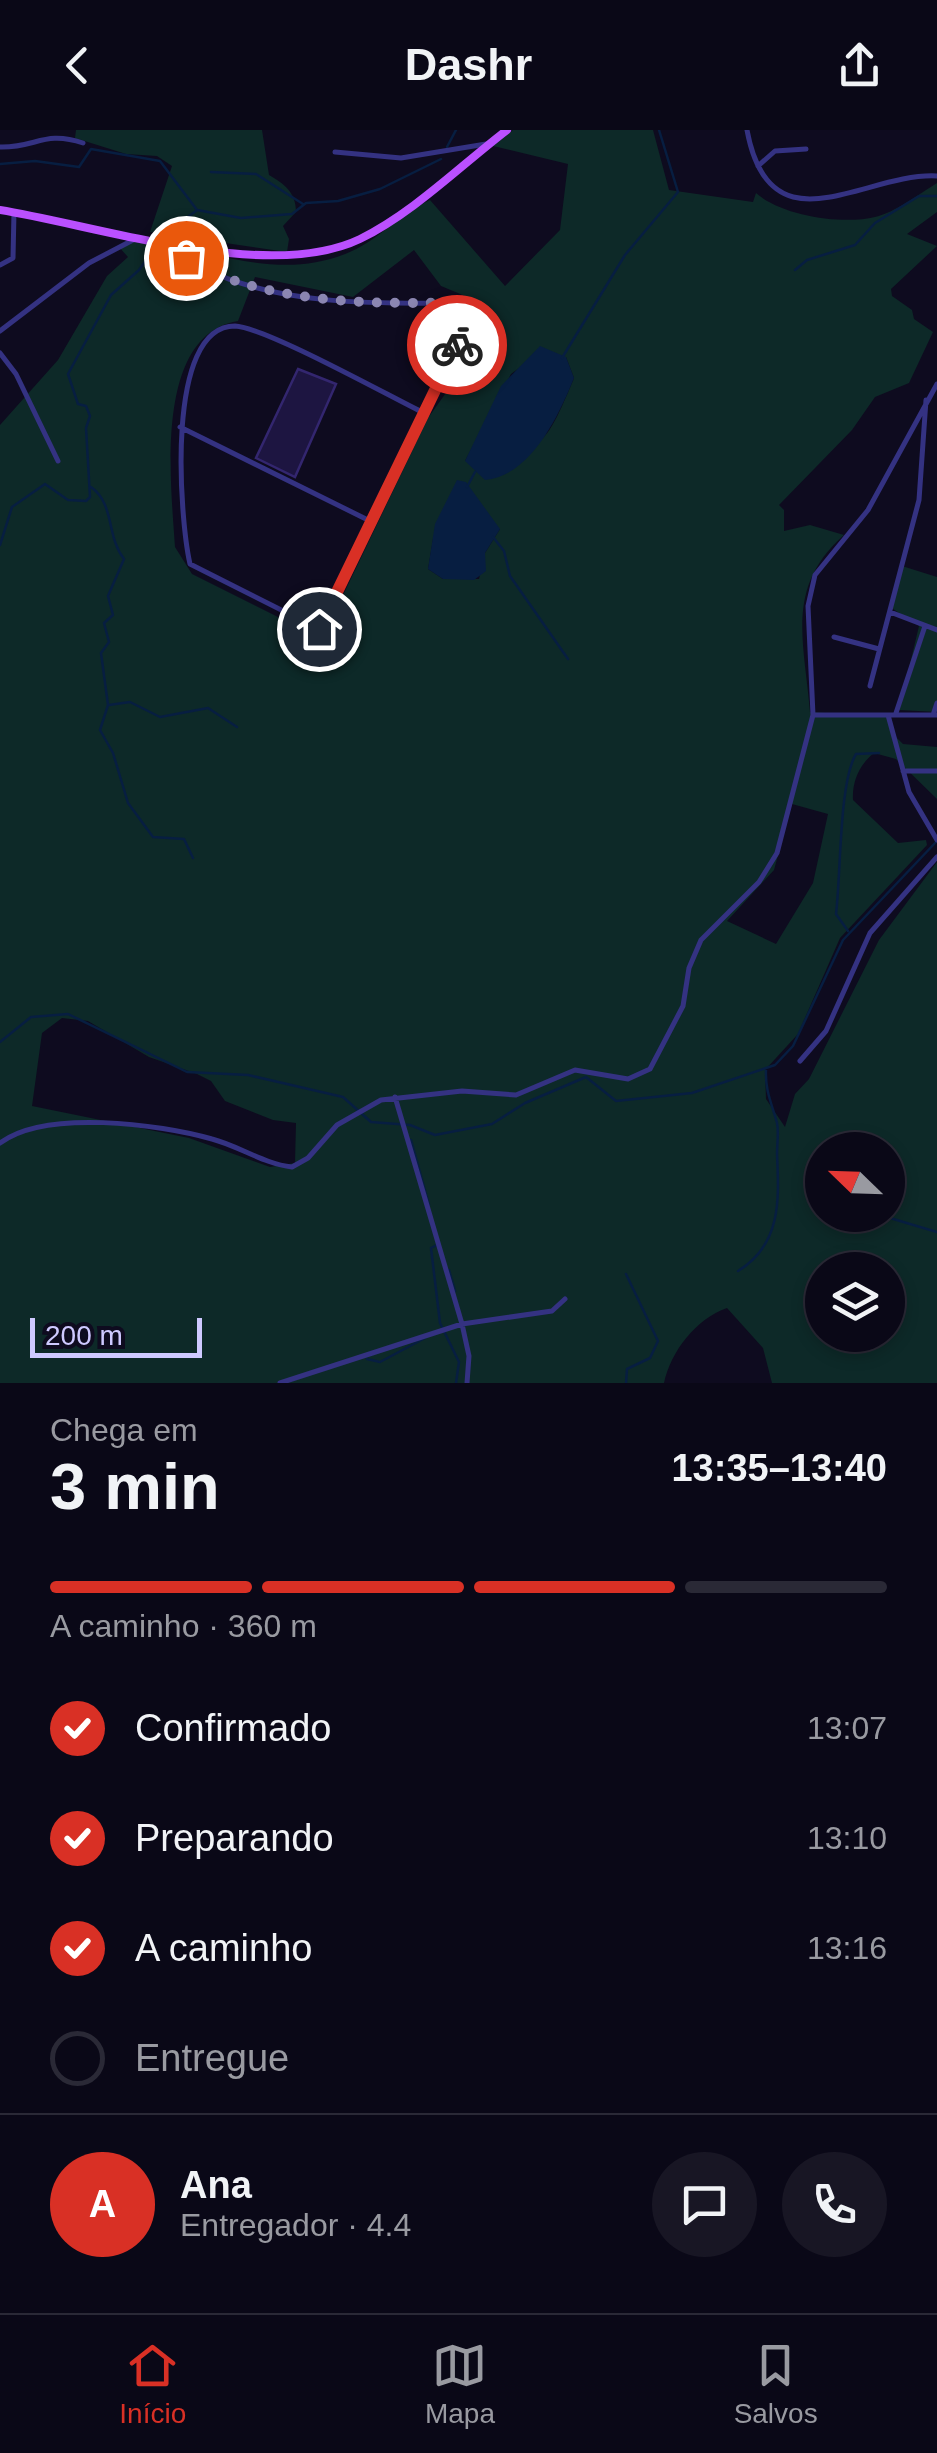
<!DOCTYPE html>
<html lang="pt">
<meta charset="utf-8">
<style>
body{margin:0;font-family:Helvetica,sans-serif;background:#181624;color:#f1f3f6;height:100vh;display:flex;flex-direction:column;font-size:38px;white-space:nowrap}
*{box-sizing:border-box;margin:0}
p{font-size:32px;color:#999aa1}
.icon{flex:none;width:55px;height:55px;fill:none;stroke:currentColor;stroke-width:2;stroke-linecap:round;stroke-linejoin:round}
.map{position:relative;height:1253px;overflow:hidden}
.panel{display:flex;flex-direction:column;background:#0a0817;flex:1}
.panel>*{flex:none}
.needle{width:65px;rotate:293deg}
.buttons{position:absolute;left:805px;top:1002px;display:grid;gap:20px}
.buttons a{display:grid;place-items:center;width:100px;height:100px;border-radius:50%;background:#0a0817;box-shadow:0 5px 15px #0003,0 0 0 2px #2a2936;font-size:50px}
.scale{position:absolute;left:30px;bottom:25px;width:172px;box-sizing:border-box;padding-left:10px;border:5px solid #cec9ff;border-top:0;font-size:28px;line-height:35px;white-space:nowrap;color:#cec9ff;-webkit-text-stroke:8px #0e0b1f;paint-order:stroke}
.pin{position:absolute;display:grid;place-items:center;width:85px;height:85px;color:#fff;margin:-42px;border:5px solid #fff;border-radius:50%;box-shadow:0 2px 10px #0007}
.courier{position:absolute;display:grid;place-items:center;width:100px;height:100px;margin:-50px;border:8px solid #d93025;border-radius:50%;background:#fff;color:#222;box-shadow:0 2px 12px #0007}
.headline em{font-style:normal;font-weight:700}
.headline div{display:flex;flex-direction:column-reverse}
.headline{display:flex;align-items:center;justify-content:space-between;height:170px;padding:0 50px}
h1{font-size:65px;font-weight:700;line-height:75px}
.bar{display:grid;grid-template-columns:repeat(4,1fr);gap:15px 10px;align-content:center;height:120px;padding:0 50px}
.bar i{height:12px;border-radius:8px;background:#2a2936}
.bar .on{background:#d93025}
.bar p{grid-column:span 4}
.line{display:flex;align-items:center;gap:25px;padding:0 50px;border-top:2px solid #2a2936}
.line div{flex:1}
.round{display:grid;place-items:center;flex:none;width:105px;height:105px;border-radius:52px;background:#181624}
ol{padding:0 50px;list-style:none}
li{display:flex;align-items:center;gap:30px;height:110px}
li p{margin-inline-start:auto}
li .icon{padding:10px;border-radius:50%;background:#d93025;color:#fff;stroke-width:4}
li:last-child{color:#999aa1}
li i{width:55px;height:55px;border:5px solid #2a2936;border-radius:50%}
header{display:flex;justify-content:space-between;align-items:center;height:130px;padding:0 50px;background:#0a0817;font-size:45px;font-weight:700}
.tabs{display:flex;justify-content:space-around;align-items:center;height:140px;border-top:2px solid #2a2936;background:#0a0817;font-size:28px;color:#999aa1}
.tabs a{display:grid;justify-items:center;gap:5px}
.tabs .on{color:#d93025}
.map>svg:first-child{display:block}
.green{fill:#0d2928;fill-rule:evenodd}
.water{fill:#071e41}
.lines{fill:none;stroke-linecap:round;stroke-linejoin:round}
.stream{stroke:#071e41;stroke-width:2.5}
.building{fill:#1d1541;stroke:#33266f;stroke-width:2.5}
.minor{stroke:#343282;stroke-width:5}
.major{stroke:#ba50ff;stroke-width:8}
.done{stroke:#8b86b1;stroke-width:10;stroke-dasharray:0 18}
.route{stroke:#d93025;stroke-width:12}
</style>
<header><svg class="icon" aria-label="back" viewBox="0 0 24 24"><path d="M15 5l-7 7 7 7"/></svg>Dashr<svg class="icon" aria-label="share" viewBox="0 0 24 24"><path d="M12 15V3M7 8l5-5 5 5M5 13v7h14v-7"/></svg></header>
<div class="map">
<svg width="937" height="1253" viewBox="0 0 937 1253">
<rect width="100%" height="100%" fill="#0e0b1f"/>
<!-- green -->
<path class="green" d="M76 0H262L269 45C285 54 296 63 296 82L283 96 289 109 287 122 150 102 172 36 157 26 126 24 75 8Z
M513 0H653L669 60 753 72 756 63C782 86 843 95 875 87 896 82 919 64 937 53V82L907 104 937 116 891 159 892 166 912 180 914 189 933 202 909 253 875 267 852 300 779 375 784 380V401L810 395 844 405C785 457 804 510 810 582L888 587 893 604 903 614 937 617V669L896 629 874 623C859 635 852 652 853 670L898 713 926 710 927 715 840 808 798 904 765 940 766 969 785 997 795 964 809 949 879 810 937 732V1253H772L763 1218 727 1178C696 1189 671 1221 664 1253H0V295L58 230 107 146 128 127 118 116 131 111C207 116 278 155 352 121 381 108 402 82 430 70L505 156 560 100 568 34 493 16ZM414 120 441 156 465 166 474 194 448 260 428 288 322 509 192 444 175 417C171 354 153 205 238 191L255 147 353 167ZM566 227 574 248C543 322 544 319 465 331L511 244 530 230ZM500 399 485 423 479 449H443L428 439 433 409ZM792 674 828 684 813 753 776 814 727 791 774 740ZM62 888 88 891 149 927 197 944 211 951 225 971 273 990 296 993 295 1033 270 1037 189 1008 32 976 42 903ZM822 1020H888V1085H822ZM822 1140H888V1205H822Z
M902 436 937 447V582L899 580 919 496 890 477Z"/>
<!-- water -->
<path class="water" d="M540 216 566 227 574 248C559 285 531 346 485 350L465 331 501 256Z
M457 350 466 352 500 399 485 423 486 441 474 450 443 449 428 439 435 394Z"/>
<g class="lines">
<!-- stream -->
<path class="stream" d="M447 17 456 0
M0 34 35 31 79 37 91 19 160 31 197 80 241 88 292 84 306 73 338 71 380 59 441 29
M211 42 256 44 303 74
M163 105 196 81
M795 140 807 130 855 115 875 93 919 66H937
M562 228 625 125 678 62 659 0
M91 357C115 374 106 406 124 429L108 466 113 485 104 493 109 512 101 523 108 575 100 600 113 623 128 673 153 707 184 709 193 728
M467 357 475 342
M493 407 504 421 510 446 568 529
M0 415 12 377 45 354 68 370 86 371 90 367 86 298 90 286 86 276 78 274 68 244 111 165 139 140 156 116
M109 575 130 572 160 587 208 578 237 597
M848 801 836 784C841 744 839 652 856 624L879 623
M0 912 31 887 68 884 187 942 248 945 343 967 371 992 410 995 435 1005 492 994 525 973 586 947 616 971 692 963 775 935 793 916 843 810 936 712
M411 1010 429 1075
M880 1085 937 1102
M439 1114 431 1118 440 1193 459 1232 456 1253
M449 1140 455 1161
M738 1141C782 1114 779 1069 777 1024 777 1013 779 1003 777 993 772 974 765 961 766 940
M626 1144 658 1211 650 1228 627 1239 626 1253
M367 1229 380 1232 425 1208"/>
</g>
<!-- building -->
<path class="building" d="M298 239 336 254 295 347 256 328Z"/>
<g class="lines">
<!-- minor -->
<path class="minor" d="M747 0C770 124 864 42 937 46
M0 17C36 18 44 0 83 13
M335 22 401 28 486 14
M758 36 775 21 806 19
M202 121 205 139C279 175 374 174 454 173L464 178 465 198 319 499 190 434C180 390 164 196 235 196 265 197 389 266 424 283
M0 135 13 128 14 82
M0 201 89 133 135 109
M0 223 16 244 58 331
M180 297 370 391
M890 482 937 500
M834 507 879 519
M870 556 919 370 926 270
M896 583 925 496
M813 585H937
M888 585 909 662 937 710
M933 585 937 573
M903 641H937
M800 931 826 901 870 803 937 727
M395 967 462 1194 469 1226 467 1253
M0 1013C45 979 159 994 212 1009 239 1016 264 1034 292 1037L308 1028 337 995 381 970 462 961 516 965 575 940 628 949 650 939 683 876 689 838 701 810 759 752 777 723 813 585 808 476 815 445 868 380 937 254
M280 1253 462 1194 552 1181 565 1169"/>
<!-- major -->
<path class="major" d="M0 80C99 96 269 153 360 109 413 83 460 36 507 0
M174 112 186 128 205 139"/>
</g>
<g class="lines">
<!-- done -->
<path class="done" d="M186 128C256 173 373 175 454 172L464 178 468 188 457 215"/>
<!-- route -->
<path class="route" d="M319 499 457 215"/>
</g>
</svg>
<div class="buttons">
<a><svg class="needle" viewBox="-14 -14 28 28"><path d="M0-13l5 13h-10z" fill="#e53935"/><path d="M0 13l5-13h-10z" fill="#999aa1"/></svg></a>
<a><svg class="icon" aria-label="layers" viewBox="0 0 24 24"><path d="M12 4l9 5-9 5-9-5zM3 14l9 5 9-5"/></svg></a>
</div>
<div class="scale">200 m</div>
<div class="pin" style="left:186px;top:128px;background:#ea580c"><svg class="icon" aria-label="bag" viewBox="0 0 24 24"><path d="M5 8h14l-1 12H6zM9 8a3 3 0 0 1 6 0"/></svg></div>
<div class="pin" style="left:319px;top:499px;background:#1f2937"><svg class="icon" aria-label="home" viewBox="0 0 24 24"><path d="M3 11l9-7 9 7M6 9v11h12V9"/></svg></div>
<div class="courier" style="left:457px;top:215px"><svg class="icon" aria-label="bike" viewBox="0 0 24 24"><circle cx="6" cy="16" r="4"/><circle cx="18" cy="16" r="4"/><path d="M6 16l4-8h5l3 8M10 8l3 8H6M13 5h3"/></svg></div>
</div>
<section class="panel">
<div class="headline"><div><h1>3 min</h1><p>Chega em</p></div><em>13:35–13:40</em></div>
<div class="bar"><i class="on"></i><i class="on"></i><i class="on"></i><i></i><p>A caminho · 360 m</p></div>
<ol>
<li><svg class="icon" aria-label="check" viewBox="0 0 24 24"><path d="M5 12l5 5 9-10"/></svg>Confirmado<p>13:07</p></li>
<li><svg class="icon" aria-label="check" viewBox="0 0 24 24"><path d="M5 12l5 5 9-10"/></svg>Preparando<p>13:10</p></li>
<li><svg class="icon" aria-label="check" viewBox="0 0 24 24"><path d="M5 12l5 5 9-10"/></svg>A caminho<p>13:16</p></li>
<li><i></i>Entregue</li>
</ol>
<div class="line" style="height:180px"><b class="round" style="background:#d93025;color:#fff">A</b><div><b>Ana</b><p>Entregador · 4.4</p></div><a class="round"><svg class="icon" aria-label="chat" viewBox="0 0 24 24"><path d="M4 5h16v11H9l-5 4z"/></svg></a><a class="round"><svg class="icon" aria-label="phone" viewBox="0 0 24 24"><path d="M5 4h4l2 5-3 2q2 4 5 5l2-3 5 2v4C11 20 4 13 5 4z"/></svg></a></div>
</section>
<nav class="tabs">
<a class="on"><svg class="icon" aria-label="home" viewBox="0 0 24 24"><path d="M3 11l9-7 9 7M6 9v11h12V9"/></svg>Início</a>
<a><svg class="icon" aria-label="map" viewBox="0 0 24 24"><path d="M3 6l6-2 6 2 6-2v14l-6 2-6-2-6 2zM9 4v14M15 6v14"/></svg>Mapa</a>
<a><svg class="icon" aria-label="saved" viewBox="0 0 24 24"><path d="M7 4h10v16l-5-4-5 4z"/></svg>Salvos</a>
</nav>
